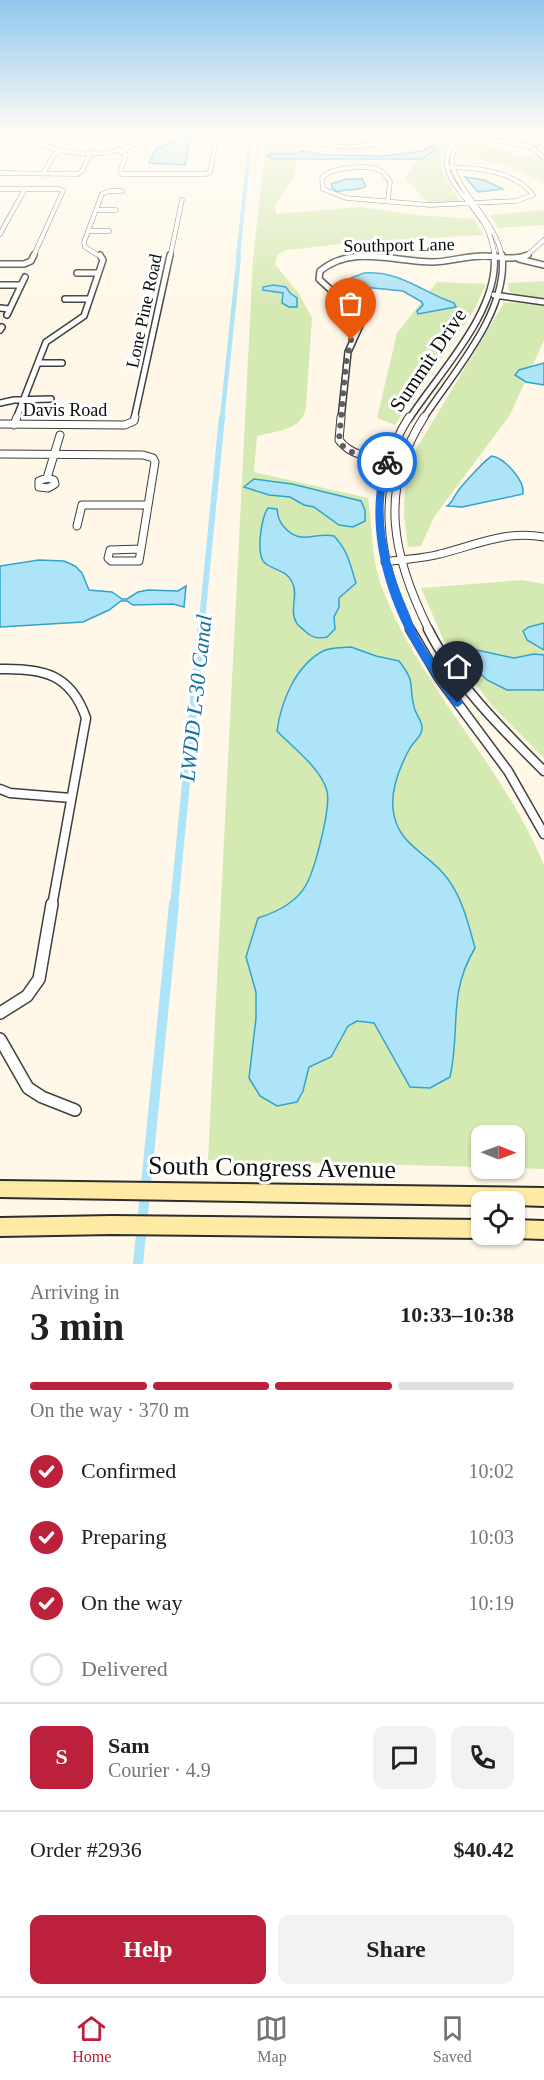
<!DOCTYPE html>
<meta charset="utf-8">
<style>
body{margin:0;font-family:"Times New Roman",serif;background:#f2f2f2;color:#202124;height:100vh;display:flex;flex-direction:column;font-size:22px;white-space:nowrap}
*{box-sizing:border-box;margin:0}
p{font-size:20px;color:#757577}
.icon{flex:none;width:33px;height:33px;fill:none;stroke:currentColor;stroke-width:2;stroke-linecap:round;stroke-linejoin:round}
.map{position:relative;height:1264px;overflow:hidden}
.details{display:flex;flex-direction:column;background:#fff;flex:1}
.details>*{flex:none}
.needle{width:39px;rotate:91deg}
.buttons{position:absolute;left:471px;top:1125px;display:grid;gap:12px}
.buttons a{display:grid;place-items:center;width:54px;height:54px;border-radius:12px;background:#fff;box-shadow:0 2px 4px #0004;font-size:30px}
.pin{position:absolute;display:grid;place-items:center;width:51px;height:51px;color:#fff;margin:-62px -26px;border-radius:50% 50% 50% 0;rotate:-45deg;box-shadow:0 0 6px #0007}
.pin .icon{rotate:45deg}
.courier{position:absolute;display:grid;place-items:center;width:60px;height:60px;margin:-30px;border:4px solid #1a73e8;border-radius:50%;background:#fff;color:#222;box-shadow:0 2px 8px #0007}
.overview em{font-style:normal;font-weight:700}
.overview div{display:flex;flex-direction:column-reverse}
.overview{display:flex;align-items:center;justify-content:space-between;height:102px;padding:0 30px}
h1{font-size:39px;font-weight:700;line-height:45px}
.bar{display:grid;grid-template-columns:repeat(4,1fr);gap:9px 6px;align-content:center;height:72px;padding:0 30px}
.bar i{height:8px;border-radius:4px;background:#e0e0e0}
.bar .selected{background:#bc213b}
.bar p{grid-column:span 4}
.line{display:flex;align-items:center;gap:15px;padding:0 30px;border-top:2px solid #e0e0e0}
.line div{flex:1}
.round{display:grid;place-items:center;flex:none;width:63px;height:63px;border-radius:12px;background:#f2f2f2}
ol{padding:0 30px;list-style:none}
li{display:flex;align-items:center;gap:18px;height:66px}
li p{margin-inline-start:auto}
li .icon{padding:6px;border-radius:50%;background:#bc213b;color:#fff;stroke-width:4}
li:last-child{color:#757577}
li i{width:33px;height:33px;border:3px solid #e0e0e0;border-radius:50%}
.action{display:flex;gap:12px;margin-top:auto;padding:12px 30px}
.action a{flex:1;height:69px;border-radius:12px;background:#bc213b;color:#fff;font-size:24px;font-weight:700;line-height:69px;text-align:center}
.action a+a{background:#f2f2f2;color:#202124}
.tab-bar{display:flex;justify-content:space-around;align-items:center;height:84px;border-top:2px solid #e0e0e0;background:#fff;font-size:16px;color:#757577}
.tab-bar a{display:grid;justify-items:center;gap:3px}
.tab-bar .selected{color:#bc213b}
.map>svg:first-child{display:block}
.green{fill:#d5e9b2}
.water{fill:#ade4f7;stroke:#32a3cf;stroke-width:1.5}
.lines{fill:none;stroke-linecap:round;stroke-linejoin:round}
.canal-far4{stroke:#ade4f7;stroke-width:4}
.canal-far3{stroke:#ade4f7;stroke-width:4.5}
.canal-far2{stroke:#ade4f7;stroke-width:6}
.canal-far1{stroke:#ade4f7;stroke-width:8}
.canal{stroke:#ade4f7;stroke-width:10}
.minor-far4-casing{stroke:#3e3e3e;stroke-width:5}
.minor-far3-casing{stroke:#3e3e3e;stroke-width:8}
.minor-far2-casing{stroke:#3e3e3e;stroke-width:9}
.minor-far1-casing{stroke:#3e3e3e;stroke-width:11}
.minor-casing{stroke:#3e3e3e;stroke-width:14}
.secondary-casing{stroke:#2d2d2d;stroke-width:4}
.minor-far4{stroke:#fff;stroke-width:4}
.minor-far3{stroke:#fff;stroke-width:5}
.minor-far2{stroke:#fff;stroke-width:7}
.minor-far1{stroke:#fff;stroke-width:8}
.minor{stroke:#fff;stroke-width:11}
.secondary{fill:#ffeaa3;fill-rule:evenodd}
.route{fill:#1a73e8}
.done{stroke:#605e58;stroke-width:6;stroke-dasharray:0 10.8}
.labels{text-anchor:middle;stroke-width:6;stroke-linejoin:round;paint-order:stroke}
.far-street-label{font-size:18px;fill:#0b0b0b;stroke:#fff}
.street-label{font-size:21px;fill:#0b0b0b;stroke:#fff}
.water-label{font-size:22px;font-style:italic;fill:#13729d;stroke:#fff}
.near-street-label{font-size:26px;fill:#0b0b0b;stroke:#fff}
</style>
<div class="map">
<svg width="544" height="1264" viewBox="0 0 544 1264">
<rect width="100%" height="100%" fill="#fff8e8"/>
<!-- green -->
<path class="green" d="M267 131H283L279 138 295 146C302 174 289 183 275 205L276 214 359 207 416 215 474 219 483 235 368 241 287 250 278 254 275 264 299 294 312 318 306 407C303 430 277 431 257 436L254 472 368 498C373 528 371 559 382 588 421 689 503 765 544 865V1169L515 1168 514 1136H482L481 1167 208 1160 253 259Z
M435 135 452 137C430 165 445 176 461 202L428 203 405 178Z
M468 136 492 141 489 147 537 157 544 161V183C517 167 487 158 456 157Z
M544 210V225L498 228 490 215Z
M544 281V298L516 295 509 291 508 283Z
M437 282 486 284 473 312 395 425 377 418 397 333Z
M510 302 544 306V340L510 415 434 517 421 546 408 547 404 516 405 485 415 451 504 303Z
M522 580 544 584V758L492 706 443 639 421 588Z"/>
<!-- water -->
<path class="water" d="M178 131H192L185 165 149 163 155 150 174 141Z
M430 147H435V150L422 159H277L268 157 270 154H293L303 151 326 155 384 156 422 151Z
M465 177 484 180 503 189 478 192Z
M347 179H362L366 186C359 192 347 188 338 192L333 189 331 184Z
M364 273C402 271 421 292 454 303L456 307 418 314 417 311 423 305 422 302 403 291 353 286 346 282 351 278Z
M273 285 286 287 290 293 297 298V307H289L282 303 283 293 263 290V287Z
M544 363V385L526 382 515 375 519 370Z
M492 456C504 458 525 480 523 494L462 507 447 506C453 502 454 496 458 491 463 484 486 459 492 456Z
M254 479 292 484 361 501 365 510V521L353 527 339 525 314 507 304 505 290 497 269 495 244 487Z
M268 508 277 509C278 517 279 521 284 527 301 546 313 532 334 536 349 552 350 565 356 583L339 598V607L334 617 335 629 327 637C318 639 312 638 306 632 303 629 298 626 296 622 289 610 299 595 292 582 286 570 276 571 266 564 255 557 261 517 268 508Z
M39 560 64 561 75 566 82 573 89 590 112 592 122 599H127L138 592 148 590 178 591 186 586 184 607 173 604 133 605 127 601H121L109 610 83 622 0 627V566Z
M544 623V650L527 640 523 631 529 627Z
M351 647 376 656 399 661C417 684 408 684 414 707 416 716 425 723 421 733 419 738 413 743 410 748 400 766 391 788 393 809 397 844 424 851 443 873 461 893 468 922 475 948 447 995 461 1029 450 1077L430 1088 410 1087 374 1023 357 1021 348 1026 331 1057 309 1067 303 1091 297 1102 277 1106 260 1096 249 1078 256 1018V992L246 957 258 918C277 912 296 903 306 885 315 869 331 808 327 791 321 768 293 748 277 731 281 702 295 666 323 651 331 647 342 648 351 647Z
M472 649 514 658 534 654 544 655V690H507L487 680 463 657 464 654Z"/>
<g class="lines">
<!-- canal-far4 -->
<path class="canal-far4" d="M238 257 251 131"/>
<!-- canal-far3 -->
<path class="canal-far3" d="M222 419 239 255"/>
<!-- canal-far2 -->
<path class="canal-far2" d="M201 630 222 417"/>
<!-- canal-far1 -->
<path class="canal-far1" d="M174 906 201 629"/>
<!-- canal -->
<path class="canal" d="M138 1264 174 904"/>
<!-- minor-far4 casing -->
<g class="minor-far4-casing">
<path id="minor-far4" d="M5 131C49 152 113 169 154 131
M302 131 301 133C325 157 394 145 421 131
M448 131 525 146 532 148 544 158
M464 131C423 169 465 190 485 225 491 235 493 246 495 257
M471 131C463 138 454 146 452 157 449 185 497 220 502 257
M38 145 66 138H100L118 131
M525 146 544 141
M118 149 126 155 120 172 122 174H206L210 172 218 131
M0 173 78 174 82 171 91 152
M43 174 53 156 61 151
M0 189H59L63 191 33 257
M388 200 390 182C387 178 385 173 381 171 369 164 330 167 322 178L323 189 346 198 430 205 516 201 533 195C515 171 478 168 450 167
M96 210H116
M88 231H109
M0 234 25 189
M101 257 85 247 84 242 102 194 109 191H122
M170 257 182 200
M350 257H380
M471 257H491
M525 257 544 240"/>
</g>
<!-- minor-far3 casing -->
<g class="minor-far3-casing">
<path id="minor-far3" d="M519 259 544 265
M0 264H24L31 261 34 255
M77 273H98
M0 285H20
M494 295 544 302
M65 299H89
M0 308 9 309
M7 315 25 277
M0 330 2 327
M38 363H62
M0 403 14 400 51 399
M16 419 46 342 84 316 103 260 100 255
M134 419 170 255
M341 419 348 352 362 321V314L355 303 332 291 319 279 320 271C352 244 394 262 432 262 449 262 465 256 483 256 498 256 513 261 528 255
M409 419C438 374 500 311 494 255
M423 419C452 374 509 312 502 255"/>
</g>
<!-- minor-far2 casing -->
<g class="minor-far2-casing">
<path id="minor-far2" d="M341 417 339 440C353 459 379 458 401 461
M409 417C366 485 377 561 411 630
M424 417C377 490 393 558 429 630
M0 424 125 425 134 421 135 417
M14 425 17 417
M0 454 143 455 153 458 155 462 141 549
M47 478 54 480 55 484 48 488 39 487V481Z
M47 478 60 435
M77 526 82 505H148
M141 549 139 561H111L108 558 110 550Z
M385 562C403 559 422 559 440 554 476 545 506 530 544 537"/>
</g>
<!-- minor-far1 casing -->
<g class="minor-far1-casing">
<path id="minor-far1" d="M410 629 439 678 508 771 544 834
M428 629C455 683 502 729 544 771
M0 669C43 668 71 674 86 718L52 906
M0 789 10 793 71 798"/>
</g>
<!-- minor casing -->
<g class="minor-casing">
<path id="minor" d="M0 1013 27 996 39 979 52 904
M0 1039 28 1088 42 1097 75 1110"/>
</g>
<!-- secondary casing -->
<g class="secondary-casing">
<path id="secondary" d="M0 1181 544 1188V1206L514 1205V1202H482V1205L0 1197Z
M112 1216 482 1220V1234H488L482 1238 112 1234 0 1236V1218Z
M514 1220 544 1221V1239L514 1238 508 1235 514 1234Z"/>
</g>
<!-- minor-far4 -->
<use href="#minor-far4" class="minor-far4"/>
<!-- minor-far3 -->
<use href="#minor-far3" class="minor-far3"/>
<!-- minor-far2 -->
<use href="#minor-far2" class="minor-far2"/>
<!-- minor-far1 -->
<use href="#minor-far1" class="minor-far1"/>
<!-- minor -->
<use href="#minor" class="minor"/>
<!-- secondary -->
<use href="#secondary" class="secondary"/>
</g>
<!-- sky -->
<linearGradient id="sky" x2="0" y2="1"><stop stop-color="#90c7ee"/><stop offset="0.43" stop-color="#fffcf5"/><stop offset="1" stop-color="#fffcf5" stop-opacity="0"/></linearGradient>
<rect width="544" height="308" fill="url(#sky)"/>
<!-- route -->
<path class="route" d="M387 459 391 462C375 515 387 563 409 613 413 623 416 633 422 642 434 663 451 682 463 703L458 707 454 706C440 686 425 666 413 644 383 591 364 521 383 462Z"/>
<g class="lines">
<!-- done -->
<path class="done" d="M351 340 346 363 339 440 343 446 352 452 388 459 387 462"/>
</g>
<g class="labels">
<!-- far-street labels -->
<g class="far-street-label">
<text transform="translate(399 245) rotate(-1)" y="6">Southport Lane</text>
<text transform="translate(144 311) rotate(-78)" y="6">Lone Pine Road</text>
<text x="65" y="416">Davis Road</text>
</g>
<!-- street labels -->
<g class="street-label">
<text transform="translate(428 360) rotate(-56)" y="7">Summit Drive</text>
</g>
<!-- water labels -->
<g class="water-label">
<text transform="translate(195 698) rotate(-84)" y="8">LWDD L-30 Canal</text>
</g>
<!-- near-street labels -->
<g class="near-street-label">
<text transform="translate(272 1167) rotate(1)" y="9">South Congress Avenue</text>
</g>
</g>
</svg>
<div class="buttons">
<a><svg class="needle" viewBox="-14 -14 28 28"><path d="M0-13l5 13h-10z" fill="#e53935"/><path d="M0 13l5-13h-10z" fill="#757577"/></svg></a>
<a><svg class="icon" aria-label="locate" viewBox="0 0 24 24"><circle cx="12" cy="12" r="6"/><path d="M12 2v4M12 18v4M2 12h4M18 12h4"/></svg></a>
</div>
<div class="pin" style="left:351px;top:340px;background:#ea580c"><svg class="icon" aria-label="bag" viewBox="0 0 24 24"><path d="M5 8h14l-1 12H6zM9 8a3 3 0 0 1 6 0"/></svg></div>
<div class="pin" style="left:458px;top:703px;background:#1f2937"><svg class="icon" aria-label="home" viewBox="0 0 24 24"><path d="M3 11l9-7 9 7M6 9v11h12V9"/></svg></div>
<div class="courier" style="left:387px;top:462px"><svg class="icon" aria-label="bike" viewBox="0 0 24 24"><circle cx="6" cy="16" r="4"/><circle cx="18" cy="16" r="4"/><path d="M6 16l4-8h5l3 8M10 8l3 8H6M13 5h3"/></svg></div>
</div>
<section class="details">
<div class="overview"><div><h1>3 min</h1><p>Arriving in</p></div><em>10:33–10:38</em></div>
<div class="bar"><i class="selected"></i><i class="selected"></i><i class="selected"></i><i></i><p>On the way · 370 m</p></div>
<ol>
<li><svg class="icon" aria-label="check" viewBox="0 0 24 24"><path d="M5 12l5 5 9-10"/></svg>Confirmed<p>10:02</p></li>
<li><svg class="icon" aria-label="check" viewBox="0 0 24 24"><path d="M5 12l5 5 9-10"/></svg>Preparing<p>10:03</p></li>
<li><svg class="icon" aria-label="check" viewBox="0 0 24 24"><path d="M5 12l5 5 9-10"/></svg>On the way<p>10:19</p></li>
<li><i></i>Delivered</li>
</ol>
<div class="line" style="height:108px"><b class="round" style="background:#bc213b;color:#fff">S</b><div><b>Sam</b><p>Courier · 4.9</p></div><a class="round"><svg class="icon" aria-label="chat" viewBox="0 0 24 24"><path d="M4 5h16v11H9l-5 4z"/></svg></a><a class="round"><svg class="icon" aria-label="phone" viewBox="0 0 24 24"><path d="M5 4h4l2 5-3 2q2 4 5 5l2-3 5 2v4C11 20 4 13 5 4z"/></svg></a></div>
<div class="line" style="height:78px"><div>Order #2936</div><b>$40.42</b></div>
<div class="action"><a>Help</a><a>Share</a></div>
</section>
<nav class="tab-bar">
<a class="selected"><svg class="icon" aria-label="home" viewBox="0 0 24 24"><path d="M3 11l9-7 9 7M6 9v11h12V9"/></svg>Home</a>
<a><svg class="icon" aria-label="map" viewBox="0 0 24 24"><path d="M3 6l6-2 6 2 6-2v14l-6 2-6-2-6 2zM9 4v14M15 6v14"/></svg>Map</a>
<a><svg class="icon" aria-label="saved" viewBox="0 0 24 24"><path d="M7 4h10v16l-5-4-5 4z"/></svg>Saved</a>
</nav>
